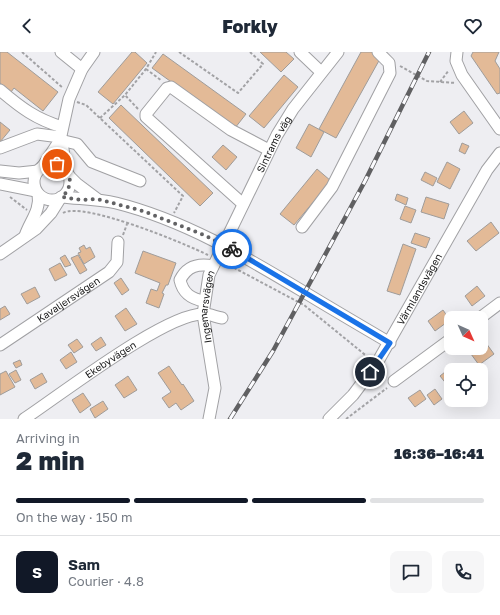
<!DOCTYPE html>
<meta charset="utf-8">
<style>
body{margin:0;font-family:"Golos Text",sans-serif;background:#f6f6f7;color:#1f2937;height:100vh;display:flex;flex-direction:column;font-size:15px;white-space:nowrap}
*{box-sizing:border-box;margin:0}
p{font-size:13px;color:#747a83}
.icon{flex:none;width:22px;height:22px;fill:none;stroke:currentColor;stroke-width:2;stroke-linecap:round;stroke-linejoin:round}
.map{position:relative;height:367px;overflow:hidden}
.panel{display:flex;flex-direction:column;background:#fff;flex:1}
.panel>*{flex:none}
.needle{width:26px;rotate:135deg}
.tools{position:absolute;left:444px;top:259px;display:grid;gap:8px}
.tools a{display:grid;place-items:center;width:44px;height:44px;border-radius:8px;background:#fff;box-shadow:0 4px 16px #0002;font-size:20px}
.pin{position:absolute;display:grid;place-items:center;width:34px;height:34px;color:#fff;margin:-17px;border:2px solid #fff;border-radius:50%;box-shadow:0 1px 4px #0007}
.courier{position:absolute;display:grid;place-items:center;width:40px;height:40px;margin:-20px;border:3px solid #1a73e8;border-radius:50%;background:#fff;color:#222;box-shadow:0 1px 5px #0007}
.summary em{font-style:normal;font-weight:800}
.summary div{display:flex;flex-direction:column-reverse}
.summary{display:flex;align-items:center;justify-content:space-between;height:68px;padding:0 16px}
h1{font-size:26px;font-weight:800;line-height:30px}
.bar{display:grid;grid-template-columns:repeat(4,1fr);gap:6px 4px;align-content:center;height:48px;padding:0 16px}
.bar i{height:5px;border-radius:3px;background:#e0e1e3}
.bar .on{background:#111827}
.bar p{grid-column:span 4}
.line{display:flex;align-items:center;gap:10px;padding:0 16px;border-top:1px solid #e0e1e3}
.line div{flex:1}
.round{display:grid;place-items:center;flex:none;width:42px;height:42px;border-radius:8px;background:#f6f6f7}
header{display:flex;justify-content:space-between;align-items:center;height:52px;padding:0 16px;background:#fff;font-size:18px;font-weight:800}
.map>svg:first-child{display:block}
.building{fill:#e3ba97;stroke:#9f9c9a}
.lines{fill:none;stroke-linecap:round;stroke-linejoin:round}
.minor-casing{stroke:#a1a1a4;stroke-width:13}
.path{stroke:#a2a2a5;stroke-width:2;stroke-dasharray:3 2;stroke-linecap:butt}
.minor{stroke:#fff;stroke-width:11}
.rail-casing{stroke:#606062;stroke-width:4.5}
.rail{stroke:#fcfcff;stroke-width:3;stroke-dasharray:9;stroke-linecap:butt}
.done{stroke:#626264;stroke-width:4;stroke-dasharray:0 7.2}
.route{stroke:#1a73e8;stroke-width:5}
.labels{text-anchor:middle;stroke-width:3;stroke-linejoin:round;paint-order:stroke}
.street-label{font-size:10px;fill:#171718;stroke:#fcfcff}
</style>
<header><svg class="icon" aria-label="back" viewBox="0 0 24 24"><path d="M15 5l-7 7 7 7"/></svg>Forkly<svg class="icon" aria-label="heart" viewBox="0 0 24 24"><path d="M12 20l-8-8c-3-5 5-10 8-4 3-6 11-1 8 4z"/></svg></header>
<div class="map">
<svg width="500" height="367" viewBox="0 0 500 367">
<rect width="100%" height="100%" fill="#eeeef2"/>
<!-- building -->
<path class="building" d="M0 0H7L58 40 43 59 14 36 11 40 0 31Z
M132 0H135L147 11 113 52 98 40Z
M260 0H286L294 7 281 20Z
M361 0H373L381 5 336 86 319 77Z
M473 0H499L495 9 500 17V41L497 42 471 4Z
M163 2 246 62 235 76 152 16Z
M284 23 298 35 264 76 249 64Z
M121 53 213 141 200 154 109 66Z
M464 59 473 71 459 82 450 70Z
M0 70 10 78 0 90Z
M309 72 324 80 311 105 296 96Z
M462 91 469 94 465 102 459 99Z
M223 93 237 105 226 118 212 105Z
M447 110 460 117 450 137 437 130Z
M317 117 331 129 294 173 280 162Z
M425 120 437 126 433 134 421 128Z
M397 142 408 146 406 153 395 148Z
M426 145 449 152 444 167 421 160Z
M405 154 416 158 411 171 400 167Z
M491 170 499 181 476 199 467 189Z
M415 181 430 186 426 196 411 191Z
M403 192 416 197 400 243 387 239Z
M84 193 86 197 90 195 95 205 84 212 78 201 81 200 79 196Z
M143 199 176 211 168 233H166L162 241 164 242 159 256 146 251 151 237 157 239 160 231 135 221Z
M65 203 71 213 65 215 60 206Z
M78 203 87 218 80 222 71 206Z
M60 211 67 223 55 229 49 217Z
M121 226 129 238 122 243 114 231Z
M477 234 485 244 472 254 465 244Z
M35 235 40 245 27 252 21 242Z
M5 254 10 262 0 268V257Z
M126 256 137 272 125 279 115 264Z
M443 258 450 268 435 279 428 269Z
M101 285 106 293 96 299 91 292Z
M77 287 83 295 74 301 68 293Z
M486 291 494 302 479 313 471 302Z
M71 300 77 310 66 317 60 308Z
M20 308 22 313 16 316 13 311Z
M169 314 182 333 183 332 194 349 181 358 176 351 169 356 162 346 171 340 158 321Z
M450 316 452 318 451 332 448 334 440 324Z
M16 318 21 328 15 331 9 322Z
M6 319 15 335 0 343V322Z
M42 321 47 330 35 337 30 328Z
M128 324 137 338 124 346 115 333Z
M435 337 442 347 434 353 427 343Z
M420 338 426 347 415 355 408 346Z
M83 341 91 353 80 361 72 348Z
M103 349 108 357 95 366 90 357Z"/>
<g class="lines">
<!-- minor casing -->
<g class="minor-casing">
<g id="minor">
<path d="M61 0 82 17"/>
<path d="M300 0 321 20"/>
<path d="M457 0 456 9 462 23 500 77"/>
<path d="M0 38C21 56 36 67 62 75"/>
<path d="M60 88 77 92 92 110 140 129"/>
<path d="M60 88 63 97 66 118"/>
<path d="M0 96 37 82 60 85"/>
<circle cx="52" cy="130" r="18"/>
<path d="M43 114 60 88 69 47 82 17 94 0"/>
<path d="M0 119 19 121 38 119"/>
<path d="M69 124 77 132 97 147"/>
<path d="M0 132 36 139"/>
<path d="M62 145C80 147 98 147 116 151 184 168 244 204 304 240 332 257 361 274 390 291"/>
<path d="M243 152 146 65V62L167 36 171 35 231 78 269 98"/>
<path d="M302 175 332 135 390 21 389 11 378 0"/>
<path d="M25 184C30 169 41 158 38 142"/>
<path d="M0 202 36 177 51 161 61 145"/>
<path d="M204 249C192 247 183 242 180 228 187 214 198 211 213 214"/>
<path d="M480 266 500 251"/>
<path id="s1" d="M0 293 109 220 117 210 118 190"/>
<path d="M394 329 451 287"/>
<path id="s2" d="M24 367C59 344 167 260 204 262 210 262 216 265 222 266"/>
<path id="s3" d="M209 367 215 336 203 262 209 223 277 83 293 57 338 0"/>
<path id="s4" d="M329 367 353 343 377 311 487 118 500 101"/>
</g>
</g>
<!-- path -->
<path class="path" d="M22 0 63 36
M179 0 238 41 263 12 250 0
M400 14 427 29 456 31
M146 17 162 29
M440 30 449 18
M77 50 86 53 183 144 174 161
M138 57 125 43 146 17 156 0
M100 66 125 43
M10 145 27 158
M63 161C83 149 186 192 208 203
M123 183 127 172
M225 211 304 253 369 306
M346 367 387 336"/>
<!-- minor -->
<use href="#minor" class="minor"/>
<!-- rail casing -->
<g class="rail-casing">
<path id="rail" d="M230 367 273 299 365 129 429 0"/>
</g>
<!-- rail -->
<use href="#rail" class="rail"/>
</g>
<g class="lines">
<!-- done -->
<path class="done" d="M57 112C72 117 74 134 62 145L81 148 97 147 143 159 204 183 232 197"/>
<!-- route -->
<path class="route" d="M232 197 390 291 370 320"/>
</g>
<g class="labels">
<!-- street labels -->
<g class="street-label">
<text dy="4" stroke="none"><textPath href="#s3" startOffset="292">Sintrams väg</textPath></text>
<text dy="4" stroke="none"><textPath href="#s4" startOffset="159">Värmlandsvägen</textPath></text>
<text dy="4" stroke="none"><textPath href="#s1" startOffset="82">Kavaljersvägen</textPath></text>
<text dy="4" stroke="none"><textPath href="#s3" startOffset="114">Ingemarsvägen</textPath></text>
<text dy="4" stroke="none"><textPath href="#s2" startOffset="105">Ekebyvägen</textPath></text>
</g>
</g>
</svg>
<div class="tools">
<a><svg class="needle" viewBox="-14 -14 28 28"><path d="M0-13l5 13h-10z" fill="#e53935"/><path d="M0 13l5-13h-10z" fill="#747a83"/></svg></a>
<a><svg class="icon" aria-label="locate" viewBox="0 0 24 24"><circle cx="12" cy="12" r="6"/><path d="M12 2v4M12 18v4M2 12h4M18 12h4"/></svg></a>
</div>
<div class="pin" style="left:57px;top:112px;background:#ea580c"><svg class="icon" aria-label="bag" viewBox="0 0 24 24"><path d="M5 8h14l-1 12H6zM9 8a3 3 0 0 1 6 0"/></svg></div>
<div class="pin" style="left:370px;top:320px;background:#1f2937"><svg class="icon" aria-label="home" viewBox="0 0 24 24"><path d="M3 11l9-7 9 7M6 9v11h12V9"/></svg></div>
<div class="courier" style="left:232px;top:197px"><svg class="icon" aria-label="bike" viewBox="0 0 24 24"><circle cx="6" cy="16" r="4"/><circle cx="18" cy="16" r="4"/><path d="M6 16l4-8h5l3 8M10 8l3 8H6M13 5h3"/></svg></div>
</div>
<section class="panel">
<div class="summary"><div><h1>2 min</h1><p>Arriving in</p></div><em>16:36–16:41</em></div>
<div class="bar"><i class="on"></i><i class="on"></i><i class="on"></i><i></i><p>On the way · 150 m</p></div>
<div class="line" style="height:72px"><b class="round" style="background:#111827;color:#fff">S</b><div><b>Sam</b><p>Courier · 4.8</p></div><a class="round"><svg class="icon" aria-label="chat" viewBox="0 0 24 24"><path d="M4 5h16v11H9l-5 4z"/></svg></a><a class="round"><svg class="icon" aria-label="phone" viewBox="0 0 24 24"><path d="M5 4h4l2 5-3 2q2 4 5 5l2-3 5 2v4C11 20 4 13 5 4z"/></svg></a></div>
</section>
